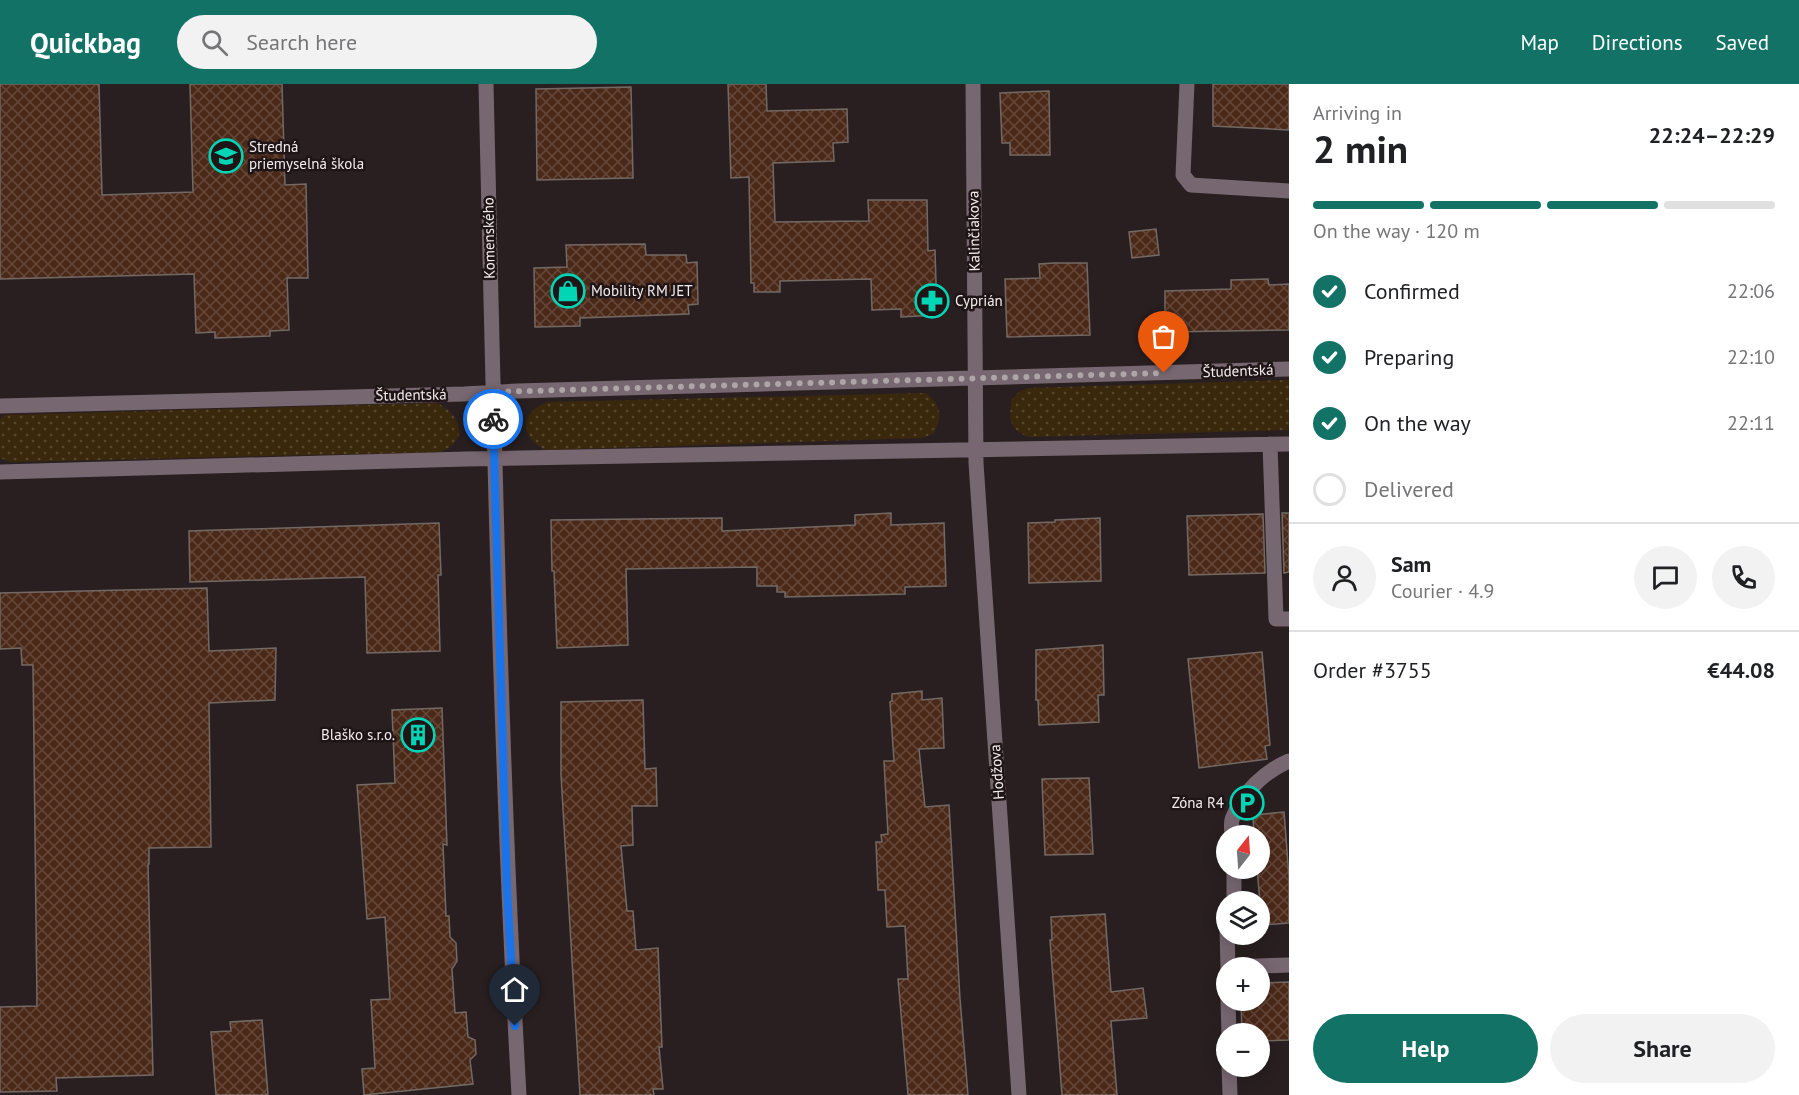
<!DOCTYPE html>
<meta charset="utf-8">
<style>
body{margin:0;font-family:"PT Sans",sans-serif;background:#f2f2f2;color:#202124;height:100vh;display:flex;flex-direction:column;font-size:22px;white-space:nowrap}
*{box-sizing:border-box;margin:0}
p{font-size:20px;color:#757577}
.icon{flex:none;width:33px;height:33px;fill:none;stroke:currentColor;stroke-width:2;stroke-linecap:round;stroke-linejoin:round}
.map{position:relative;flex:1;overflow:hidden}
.side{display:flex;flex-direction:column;background:#fff;width:510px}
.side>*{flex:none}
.needle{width:39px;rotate:17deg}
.fabs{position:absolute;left:1216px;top:741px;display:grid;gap:12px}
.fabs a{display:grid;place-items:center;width:54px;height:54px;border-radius:50%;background:#fff;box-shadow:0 3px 15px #0003;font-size:30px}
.pin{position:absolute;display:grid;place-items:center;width:51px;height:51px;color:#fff;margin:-62px -26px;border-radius:50% 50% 50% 0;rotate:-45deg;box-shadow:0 0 6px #0007}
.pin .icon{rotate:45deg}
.courier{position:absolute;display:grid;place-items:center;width:60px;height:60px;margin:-30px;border:4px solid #1a73e8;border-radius:50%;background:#fff;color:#222;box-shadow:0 2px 8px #0007}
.summary em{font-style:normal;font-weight:700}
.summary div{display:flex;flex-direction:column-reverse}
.summary{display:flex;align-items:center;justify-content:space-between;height:102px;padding:0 24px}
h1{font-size:39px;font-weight:700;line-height:45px}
.bar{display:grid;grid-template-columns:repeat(4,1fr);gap:9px 6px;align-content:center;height:72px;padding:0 24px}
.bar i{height:8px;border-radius:4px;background:#e0e0e0}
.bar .on{background:#127266}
.bar p{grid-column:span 4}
.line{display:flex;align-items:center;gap:15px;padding:0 24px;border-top:2px solid #e0e0e0}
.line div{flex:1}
.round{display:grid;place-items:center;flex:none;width:63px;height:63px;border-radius:32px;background:#f2f2f2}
ol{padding:0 24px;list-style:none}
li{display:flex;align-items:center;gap:18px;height:66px}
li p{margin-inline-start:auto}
li .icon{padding:6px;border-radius:50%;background:#127266;color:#fff;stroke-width:4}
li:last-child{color:#757577}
li i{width:33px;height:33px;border:3px solid #e0e0e0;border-radius:50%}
.button{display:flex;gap:12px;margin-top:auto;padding:12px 24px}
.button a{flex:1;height:69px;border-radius:36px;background:#127266;color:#fff;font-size:24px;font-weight:700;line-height:69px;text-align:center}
.button a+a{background:#f2f2f2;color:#202124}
header{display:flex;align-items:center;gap:36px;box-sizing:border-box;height:84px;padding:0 30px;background:#127266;color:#fff}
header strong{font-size:28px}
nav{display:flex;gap:33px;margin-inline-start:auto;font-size:21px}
.search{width:420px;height:54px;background:#f2f2f2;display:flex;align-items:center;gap:15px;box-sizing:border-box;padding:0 21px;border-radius:33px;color:#757577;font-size:22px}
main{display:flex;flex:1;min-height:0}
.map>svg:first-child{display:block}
.green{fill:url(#green-dots)}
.building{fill:url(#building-cross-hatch);stroke:#736964;stroke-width:1.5}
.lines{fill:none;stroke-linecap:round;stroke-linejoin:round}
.lane{stroke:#776771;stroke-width:15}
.street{stroke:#776771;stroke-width:15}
.done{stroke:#ada5a6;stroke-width:6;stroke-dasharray:0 10.8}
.route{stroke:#1a73e8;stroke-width:8}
.labels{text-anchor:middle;stroke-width:5;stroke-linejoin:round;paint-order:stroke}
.poi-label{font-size:15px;fill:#f4edee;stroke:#1f1516;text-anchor:start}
.street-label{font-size:15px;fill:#f4edee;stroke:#1f1516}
</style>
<header>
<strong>Quickbag</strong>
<div class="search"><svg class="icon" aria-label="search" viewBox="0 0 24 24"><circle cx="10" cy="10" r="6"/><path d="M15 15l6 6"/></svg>Search here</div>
<nav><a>Map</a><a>Directions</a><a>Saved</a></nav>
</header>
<main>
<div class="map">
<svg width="1289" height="1011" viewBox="0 0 1289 1011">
<defs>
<pattern id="green-dots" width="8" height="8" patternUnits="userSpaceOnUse" patternTransform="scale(1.5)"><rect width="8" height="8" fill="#39280b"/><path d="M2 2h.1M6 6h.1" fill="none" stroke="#56482f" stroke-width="1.8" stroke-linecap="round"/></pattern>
<pattern id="building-cross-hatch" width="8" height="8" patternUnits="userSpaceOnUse" patternTransform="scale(1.5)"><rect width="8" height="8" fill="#4b2919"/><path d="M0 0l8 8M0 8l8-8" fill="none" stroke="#66483b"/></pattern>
</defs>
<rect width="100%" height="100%" fill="#291f20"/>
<!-- green -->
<path class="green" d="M1289 296V346L1028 353C1008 344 1009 335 1012 315L1019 308 1028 304Z
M926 309C941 321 943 333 933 350L922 354 546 366C519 354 519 328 548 318Z
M437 319C460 330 471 355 441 368L11 378 0 374V335L4 331Z"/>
<!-- building -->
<path class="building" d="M0 0H99L102 111 193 108 190 0H282L285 101 306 100 308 194H287L289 246 270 247V252L215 254V248L196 249 194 190 0 195Z
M728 0H766L767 27 847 25 848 58 833 59 834 77 773 79 775 138 869 137 868 116H927L928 167 935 166 937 231 901 233V225L872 226 871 195 780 197V208H754V199H751L749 93 731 94Z
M1213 0H1289V46L1213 42Z
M631 3 633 94 537 96 536 5Z
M1049 7 1050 71H1010V59H1002L1000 9Z
M1156 145 1159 171 1132 174 1129 148Z
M645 160 646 171H686L687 179 697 178 698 220 688 221 689 230 580 234V242L535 243 534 184 567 183 566 161Z
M1054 179H1087L1090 251 1007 253 1005 195 1040 194 1039 180Z
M1268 195 1269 201 1289 200V246L1165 248V207L1231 205V196Z
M891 429V441L944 439 946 502 905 503V510L785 513V508H777V502H757V483L626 485 628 561 557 564 554 487H552L551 436 722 434V447L855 441V431Z
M1282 429H1289V488L1284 489Z
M1263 430 1265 489 1189 491 1187 432Z
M1100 434 1101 497 1029 499 1028 439 1055 438V436Z
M439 439 441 491H438L440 567 367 569 365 493 190 498 189 447Z
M207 504 209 567 276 564 275 616 209 619 211 763 149 764V780H148L153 991 56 994 57 1007 0 1008V923L37 922 33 581H22L21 564 0 565V509Z
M1103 561 1104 611H1098L1099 638 1039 641 1038 616H1036V566Z
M1262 568 1270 661 1265 662 1267 675 1199 684 1188 575Z
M922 607V616L942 614 944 664 919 665 925 723 949 721 960 915 968 1011H908L898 895H908L905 842 887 843 885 806H878L876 758H882L881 751 888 750 884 677H894L890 618 892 617V610Z
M643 616 645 685 656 684 657 722H632L633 761 621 762 627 827H633L636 866 658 864 662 963H659L663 1005H653L654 1011H580L561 691V618Z
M442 624 447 761 443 760 446 832H449L450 853 456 859 457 877 452 885 455 929 466 928 468 953 475 956 476 970 470 976 473 1000 364 1011 362 985 375 984 371 916 390 915 385 833 367 835 357 701 395 699 392 626Z
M1089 694 1093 770 1045 771 1042 695Z
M1284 728 1289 793V839L1262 841 1257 784H1260V752H1254L1253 731Z
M1105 830 1111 908 1143 904 1147 934 1111 937 1117 1011H1062L1050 856H1052L1051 833Z
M1289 898V956L1260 957V950H1242L1241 916H1260V899Z
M262 936 268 1011H216L211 948 231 947 230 938Z"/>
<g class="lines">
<!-- lane -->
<path class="lane" d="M1187 0 1183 91 1191 101 1289 107"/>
<!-- street -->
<path class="street" d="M486 0C494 337 500 674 519 1011
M973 0 976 379 1019 1011
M0 322 464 310 517 307 1289 285
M1270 360 1276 535H1289
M0 388 466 375 1289 360
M1232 752C1232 746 1230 738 1233 733 1243 708 1265 687 1289 677
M1234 784V818
M1227 844 1228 884
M1228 883 1289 881
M1228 916 1229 950
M1229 982 1230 1011"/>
</g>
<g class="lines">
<!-- done -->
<path class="done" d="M493 335 492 308 1164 289"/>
<!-- route -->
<path class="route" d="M493 335 507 806 515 942"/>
</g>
<!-- icons -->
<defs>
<g id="school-ring" transform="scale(1.725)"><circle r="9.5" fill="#1f1516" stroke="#01d5b6" stroke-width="1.5"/><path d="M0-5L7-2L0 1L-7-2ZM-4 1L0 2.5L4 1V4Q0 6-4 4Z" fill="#01d5b6"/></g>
<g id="shop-ring" transform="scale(1.725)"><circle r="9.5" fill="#1f1516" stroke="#01d5b6" stroke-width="1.5"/><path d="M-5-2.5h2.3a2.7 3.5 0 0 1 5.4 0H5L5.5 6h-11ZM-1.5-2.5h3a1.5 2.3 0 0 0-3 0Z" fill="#01d5b6"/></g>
<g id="pharmacy-ring" transform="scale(1.725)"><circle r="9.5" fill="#1f1516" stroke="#01d5b6" stroke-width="1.5"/><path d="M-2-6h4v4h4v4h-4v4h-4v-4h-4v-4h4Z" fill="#01d5b6"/></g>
<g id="building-ring" transform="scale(1.725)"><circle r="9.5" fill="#1f1516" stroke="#01d5b6" stroke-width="1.5"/><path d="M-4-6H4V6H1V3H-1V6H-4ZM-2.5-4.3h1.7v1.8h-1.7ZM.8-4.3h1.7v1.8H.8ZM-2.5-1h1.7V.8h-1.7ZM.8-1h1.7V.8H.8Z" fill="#01d5b6"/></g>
<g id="parking-ring" transform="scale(1.725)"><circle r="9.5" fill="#1f1516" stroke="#01d5b6" stroke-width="1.5"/><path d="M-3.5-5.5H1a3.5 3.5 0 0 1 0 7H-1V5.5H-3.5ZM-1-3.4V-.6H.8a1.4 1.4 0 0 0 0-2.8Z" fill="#01d5b6"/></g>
</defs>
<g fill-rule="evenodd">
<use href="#school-ring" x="226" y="72"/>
<use href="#shop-ring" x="568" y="207"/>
<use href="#pharmacy-ring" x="932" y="217"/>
<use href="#building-ring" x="418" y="651"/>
<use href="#parking-ring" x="1247" y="719"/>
</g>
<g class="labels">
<!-- poi labels -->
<g class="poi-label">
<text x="249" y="68">Stredná<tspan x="249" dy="17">priemyselná škola</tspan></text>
<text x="591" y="212">Mobility RM JET</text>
<text x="955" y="222">Cyprián</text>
<text x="395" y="656" text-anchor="end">Blaško s.r.o.</text>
<text x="1224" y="724" text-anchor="end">Zóna R4</text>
</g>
<!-- street labels -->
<g class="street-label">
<text transform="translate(974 147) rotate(-91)" y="5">Kalinčiakova</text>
<text transform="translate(489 154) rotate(-91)" y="5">Komenského</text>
<text transform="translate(1238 287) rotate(-2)" y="5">Študentská</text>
<text transform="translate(411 311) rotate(-1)" y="5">Študentská</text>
<text transform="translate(997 688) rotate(-94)" y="5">Hodžova</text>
</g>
</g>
</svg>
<div class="fabs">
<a><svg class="needle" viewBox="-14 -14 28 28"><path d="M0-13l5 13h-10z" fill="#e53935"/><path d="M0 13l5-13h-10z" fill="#757577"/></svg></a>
<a><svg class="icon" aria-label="layers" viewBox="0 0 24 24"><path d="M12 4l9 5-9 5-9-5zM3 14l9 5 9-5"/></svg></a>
<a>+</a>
<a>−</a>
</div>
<div class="pin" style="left:1164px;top:289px;background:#ea580c"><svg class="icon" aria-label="bag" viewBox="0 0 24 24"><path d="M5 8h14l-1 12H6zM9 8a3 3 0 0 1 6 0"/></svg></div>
<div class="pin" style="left:515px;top:942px;background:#1f2937"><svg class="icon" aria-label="home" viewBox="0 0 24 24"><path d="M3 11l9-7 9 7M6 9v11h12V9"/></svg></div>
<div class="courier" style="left:493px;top:335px"><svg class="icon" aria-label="bike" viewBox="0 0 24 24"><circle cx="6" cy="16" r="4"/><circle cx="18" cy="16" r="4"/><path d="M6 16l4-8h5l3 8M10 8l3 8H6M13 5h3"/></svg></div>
</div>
<section class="side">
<div class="summary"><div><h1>2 min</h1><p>Arriving in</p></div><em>22:24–22:29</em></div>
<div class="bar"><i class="on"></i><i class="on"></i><i class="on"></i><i></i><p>On the way · 120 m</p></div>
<ol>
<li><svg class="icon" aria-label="check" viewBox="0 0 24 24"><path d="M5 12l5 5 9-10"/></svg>Confirmed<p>22:06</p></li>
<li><svg class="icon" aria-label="check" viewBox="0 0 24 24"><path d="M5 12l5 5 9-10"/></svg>Preparing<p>22:10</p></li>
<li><svg class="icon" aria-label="check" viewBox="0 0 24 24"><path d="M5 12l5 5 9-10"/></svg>On the way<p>22:11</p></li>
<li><i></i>Delivered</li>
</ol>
<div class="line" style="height:108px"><a class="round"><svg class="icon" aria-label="person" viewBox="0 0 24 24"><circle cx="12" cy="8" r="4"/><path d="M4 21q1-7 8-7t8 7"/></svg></a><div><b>Sam</b><p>Courier · 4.9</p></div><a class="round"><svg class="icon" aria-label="chat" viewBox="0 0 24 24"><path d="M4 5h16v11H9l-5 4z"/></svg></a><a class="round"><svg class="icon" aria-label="phone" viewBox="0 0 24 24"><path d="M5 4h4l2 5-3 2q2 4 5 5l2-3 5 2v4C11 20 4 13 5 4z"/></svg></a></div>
<div class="line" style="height:78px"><div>Order #3755</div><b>€44.08</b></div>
<div class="button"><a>Help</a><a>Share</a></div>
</section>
</main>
